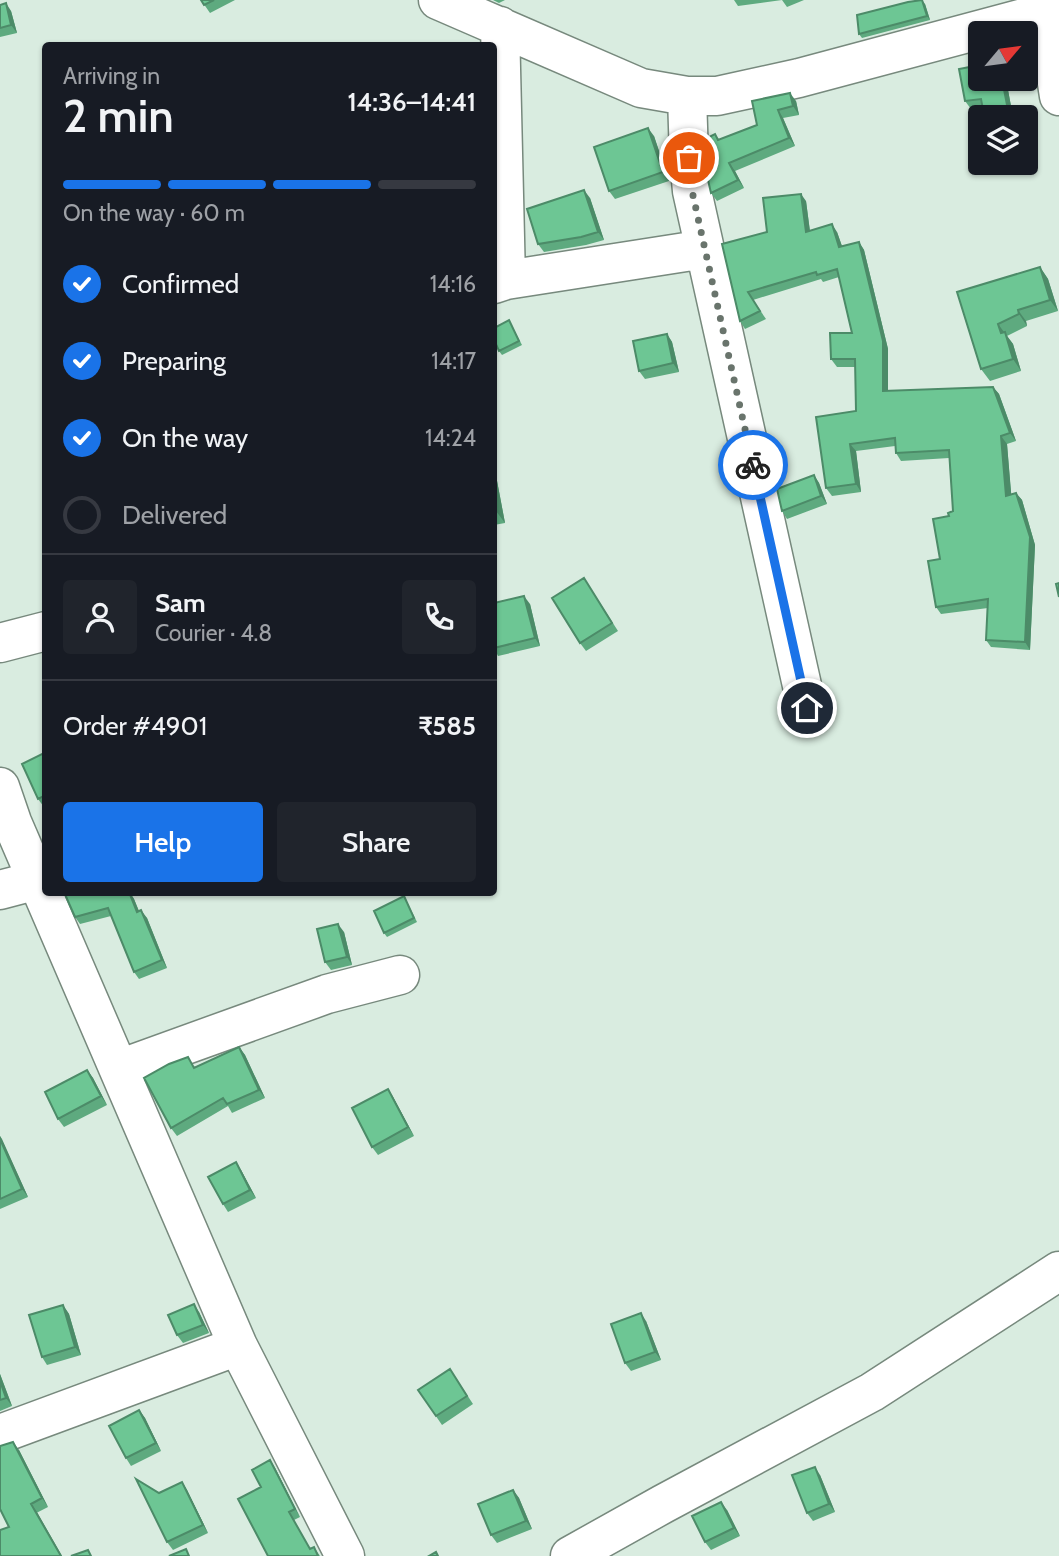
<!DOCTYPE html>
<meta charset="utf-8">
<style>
body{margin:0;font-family:Cabin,sans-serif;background:#20242c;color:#f1f3f6;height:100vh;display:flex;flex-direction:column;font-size:26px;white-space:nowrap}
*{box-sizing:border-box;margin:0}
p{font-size:23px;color:#9ea1a6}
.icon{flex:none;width:38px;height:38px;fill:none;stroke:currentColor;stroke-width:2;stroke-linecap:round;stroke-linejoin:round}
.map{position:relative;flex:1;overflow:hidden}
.drawer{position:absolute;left:42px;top:42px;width:455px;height:854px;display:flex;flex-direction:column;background:#171b24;border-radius:7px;box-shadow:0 2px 5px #0004}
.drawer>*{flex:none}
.needle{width:46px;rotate:61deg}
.fabs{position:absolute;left:968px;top:21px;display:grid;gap:14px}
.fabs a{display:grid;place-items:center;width:70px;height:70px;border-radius:7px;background:#171b24;box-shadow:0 2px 5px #0004;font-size:35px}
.pin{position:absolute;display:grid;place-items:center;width:60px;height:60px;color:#fff;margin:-30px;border:4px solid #fff;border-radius:50%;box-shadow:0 2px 7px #0007}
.courier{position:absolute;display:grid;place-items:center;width:70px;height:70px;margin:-35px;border:5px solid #1a73e8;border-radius:50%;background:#fff;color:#222;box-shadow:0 2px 9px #0007}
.headline em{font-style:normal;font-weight:600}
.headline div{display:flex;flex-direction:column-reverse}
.headline{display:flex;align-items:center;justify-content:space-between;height:119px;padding:0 21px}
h1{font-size:46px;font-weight:600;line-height:52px}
.bar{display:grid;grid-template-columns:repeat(4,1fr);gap:10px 7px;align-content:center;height:84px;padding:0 21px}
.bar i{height:9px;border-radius:5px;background:#363941}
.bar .on{background:#1a73e8}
.bar p{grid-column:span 4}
.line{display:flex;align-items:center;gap:18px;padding:0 21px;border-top:2px solid #363941}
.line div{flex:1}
.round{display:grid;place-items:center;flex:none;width:74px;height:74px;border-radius:7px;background:#20242c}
ol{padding:0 21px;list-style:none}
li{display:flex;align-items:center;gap:21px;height:77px}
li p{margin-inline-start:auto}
li .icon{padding:7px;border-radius:50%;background:#1a73e8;color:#fff;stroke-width:4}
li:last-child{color:#9ea1a6}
li i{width:38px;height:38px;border:4px solid #363941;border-radius:50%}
.action{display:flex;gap:14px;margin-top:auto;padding:14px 21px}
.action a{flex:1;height:80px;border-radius:7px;background:#1a73e8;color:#fff;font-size:28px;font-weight:600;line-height:80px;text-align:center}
.action a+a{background:#20242c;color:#f1f3f6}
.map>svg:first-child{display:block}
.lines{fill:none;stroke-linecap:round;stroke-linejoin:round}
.minor-casing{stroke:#77897d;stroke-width:41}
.minor{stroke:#fff;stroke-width:38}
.wall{fill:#5eaa7f}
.shaded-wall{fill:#4c8b68}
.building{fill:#6dc694;stroke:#4c8b68;stroke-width:2}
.done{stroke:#69746c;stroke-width:7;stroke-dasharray:0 12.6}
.route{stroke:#1a73e8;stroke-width:9}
</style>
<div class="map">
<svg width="1059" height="1556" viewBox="0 0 1059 1556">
<rect width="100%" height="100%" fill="#d9ece0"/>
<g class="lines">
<!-- minor casing -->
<g class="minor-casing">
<path id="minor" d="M438 0 641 88 687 96H717L799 78 1046 12
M1044 0 1059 96
M500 26 506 280
M687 96 689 158 692 191 807 708
M494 284 506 280 705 249
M0 643 46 631
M0 787 12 822 238 1346 345 1556
M0 890 38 880
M119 1069 327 994 400 975
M0 1434 238 1346
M570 1556 663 1504 872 1392 1059 1271"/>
</g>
<!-- minor -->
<use href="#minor" class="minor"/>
</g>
<!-- wall -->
<path class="wall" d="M201 0H235L210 13Z
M493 0H505L499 3Z
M734 0H804L787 7 782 0 738 6Z
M925 4 930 20 862 38 859 34Z
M0 5 11 11 17 33 0 37Z
M1006 79 1013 117H985L982 107 971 109 965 101Z
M752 101H796L799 115 783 118 795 146 735 171 744 188 717 201 711 193 715 134 719 140 757 125Z
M654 136 669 181 615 199 609 191Z
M590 198 604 240 586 245 544 252 538 244Z
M806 201 810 231 837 232 842 246 859 242 864 250 888 349V391L993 387 999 394 1016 441 1007 444 1011 494 1016 493 1022 500 1035 545 1030 650 991 647 986 640 988 608 941 614 936 607 940 559 949 516 953 511 949 458 901 461 896 453 895 446 856 451 861 492 832 496 826 488 856 411V367H837L831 359 852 333 839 277 823 282 821 279 753 300 766 319 745 329 740 321 722 244 767 232Z
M1040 267 1048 279 1058 311 1026 321 1027 326 1007 336 1013 344 1021 371 990 381 981 369 957 292Z
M511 324 522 345 502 355 499 351Z
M667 334 672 342 679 372 645 379 639 371Z
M494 465 505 523 494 525Z
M814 475 819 483 827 504 787 519 782 511Z
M584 578 618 631 586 651 580 643Z
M530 604 540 646 498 656 494 648Z
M46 752V806L44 807 38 799Z
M130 892 134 899 139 911 147 918 167 968 139 979 134 972 111 916 80 924 75 917Z
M404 896 417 922 387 937 384 933Z
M344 932 352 965 331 970 325 962Z
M239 1047 245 1055 265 1098 232 1113 228 1106 177 1136 171 1128 195 1067Z
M87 1070 93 1078 107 1105 64 1127 58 1119Z
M388 1089 393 1097 414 1136 378 1155 372 1147Z
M0 1136 28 1197 0 1209Z
M241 1170 256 1198 228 1212 223 1204Z
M63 1305 69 1314 81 1355 47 1365 42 1357Z
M199 1312 209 1333 183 1343 177 1335Z
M646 1321 661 1360 631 1371 625 1363Z
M450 1369 473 1404 442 1425 418 1390Z
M0 1374 12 1406 0 1411Z
M139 1410 145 1418 161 1451 131 1466 126 1458Z
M19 1450 48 1507 9 1527Z
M270 1460 275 1468 300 1517 294 1520 310 1549 314 1547 320 1556H268L261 1487Z
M820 1475 835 1512 813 1521 807 1513Z
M182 1482 187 1490 208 1533 173 1550 167 1542 159 1493Z
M513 1490 519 1498 532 1529 497 1543 491 1535Z
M727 1510 740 1536 711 1550 705 1542Z"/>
<!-- shaded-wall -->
<path class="shaded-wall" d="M922 0 925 4 930 20 927 16Z
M6 3 11 11 17 33 11 25Z
M1002 79H1006L1013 117 1008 110Z
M790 93 796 101 799 115 793 106Z
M778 110 783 118 795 146 789 138Z
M648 128 654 136 669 181 663 172Z
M729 163 735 171 744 188 738 180Z
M584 190 590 198 604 240 598 232Z
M801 194 806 201 811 240 806 232Z
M832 224 837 232 845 255 839 247Z
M859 242 864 250 888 349V399L883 391Z
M1040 267 1048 279 1058 311 1050 300Z
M1018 310 1026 321 1027 326 1019 314Z
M998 324 1013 344 1021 371 1013 359Z
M667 334 672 342 679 372 673 363Z
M993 387 999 394 1016 441 1010 433Z
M1001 436 1007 444 1012 503 1006 496Z
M850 444 856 451 861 492 856 484Z
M494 465 505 523 496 511 494 496Z
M814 475 819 483 827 504 821 496Z
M1016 493 1022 500 1035 545 1030 650 1025 642Z
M524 596 530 604 540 646 535 638Z
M129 892 134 899 142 919 137 912Z
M141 910 147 918 167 968 162 960Z
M338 924 344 932 352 965 347 957Z
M239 1047 245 1055 265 1098 259 1090Z
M87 1070 93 1078 107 1105 101 1096Z
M388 1089 393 1097 414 1136 408 1127Z
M0 1136 2 1139 28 1197 22 1189 0 1139Z
M236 1162 241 1170 256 1198 250 1190Z
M194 1304 199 1312 209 1333 203 1325Z
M63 1305 69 1314 81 1355 75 1347Z
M641 1313 646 1321 661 1360 655 1352Z
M0 1374 12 1406 6 1398 0 1381Z
M139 1410 145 1418 161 1451 156 1443Z
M13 1442 19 1450 48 1507 42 1498Z
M270 1460 275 1468 300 1517 295 1509Z
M815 1467 820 1475 835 1512 829 1504Z
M182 1482 187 1490 208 1533 203 1525Z
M513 1490 519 1498 532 1529 526 1521Z
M721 1502 727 1510 740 1536 734 1528Z
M31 1504 37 1512 62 1556H61Z"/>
<!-- building -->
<path class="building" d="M201 0H214L204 5Z
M922 0 927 16 859 34 857 15 908 2Z
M6 3 11 25 0 28V5Z
M980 65V79H1002L1008 110 984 115 981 99 965 101 959 69Z
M790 93 793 106 778 110 789 138 729 163 738 180 711 193 708 180 705 139 715 134 718 140 757 125 752 101Z
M648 128 663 172 609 191 594 147Z
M584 190 598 232 581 237 538 244 527 209Z
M801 194 806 232 832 224 839 247 859 242 883 341V391L993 387 1010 433 1001 436 1006 496 1016 493 1030 537 1025 642 986 640 988 599 936 607 928 561 940 559 933 519 949 516 948 513 953 511 949 450 896 453 895 438 850 444 856 484 826 488 816 417 856 411 855 359H831L830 333H852L837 269 817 275 816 272 748 292 760 311 740 321 722 244 767 232 763 198Z
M1040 267 1050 300 1018 310 1019 314 998 324 1001 333 1005 332 1013 359 981 369 957 292Z
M509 320 519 341 499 351 494 340V328Z
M667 334 673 363 639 371 633 341Z
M814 475 821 496 782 511 777 489Z
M494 496 496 511 494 512Z
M584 578 612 623 580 643 552 598Z
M1059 583V597L1056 584Z
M524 596 535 638 494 648V603Z
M46 752V795L38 799 22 764Z
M64 892H123L124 894 129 892 137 912 141 910 162 960 134 972 108 908 75 917Z
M404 896 414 918 384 933 374 911Z
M338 924 347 957 325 962 317 929Z
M239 1047 259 1090 227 1104 223 1098 171 1128 144 1078 169 1064 188 1057 194 1068Z
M87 1070 101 1096 58 1119 45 1092Z
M388 1089 408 1127 372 1147 352 1108Z
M0 1139 22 1189 0 1199Z
M236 1162 250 1190 223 1204 208 1177Z
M194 1304 203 1325 177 1335 168 1315Z
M63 1305 75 1347 42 1357 29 1315Z
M641 1313 655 1352 625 1363 611 1324Z
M450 1369 467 1396 436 1416 418 1390Z
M0 1381 6 1398 0 1400Z
M139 1410 156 1443 126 1458 109 1426Z
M13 1442 42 1498 31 1504 61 1556H0V1530L9 1527 0 1509V1446Z
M270 1460 295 1509 289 1512 310 1549 314 1547 318 1556H268L238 1499 261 1487 252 1470Z
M815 1467 829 1504 807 1513 792 1475Z
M136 1479 159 1493 182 1482 203 1525 167 1542Z
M513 1490 526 1521 491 1535 478 1504Z
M721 1502 734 1528 705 1542 692 1516Z
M186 1549 189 1556H169Z
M88 1550 91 1556H71Z
M436 1552 438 1556H429Z"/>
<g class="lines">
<!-- done -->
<path class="done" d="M689 158 692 191 753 465"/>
<!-- route -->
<path class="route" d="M753 465 807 708"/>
</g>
</svg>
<div class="fabs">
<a><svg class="needle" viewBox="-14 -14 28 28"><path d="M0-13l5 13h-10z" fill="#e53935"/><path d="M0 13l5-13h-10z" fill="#9ea1a6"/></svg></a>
<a><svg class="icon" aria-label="layers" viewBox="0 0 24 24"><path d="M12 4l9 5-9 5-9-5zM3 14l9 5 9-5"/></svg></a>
</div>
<div class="pin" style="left:689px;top:158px;background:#ea580c"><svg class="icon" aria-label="bag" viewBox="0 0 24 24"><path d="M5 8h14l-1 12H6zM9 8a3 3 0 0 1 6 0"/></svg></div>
<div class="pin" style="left:807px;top:708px;background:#1f2937"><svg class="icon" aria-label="home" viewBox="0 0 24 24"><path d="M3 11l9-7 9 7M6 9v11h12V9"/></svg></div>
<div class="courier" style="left:753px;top:465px"><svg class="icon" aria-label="bike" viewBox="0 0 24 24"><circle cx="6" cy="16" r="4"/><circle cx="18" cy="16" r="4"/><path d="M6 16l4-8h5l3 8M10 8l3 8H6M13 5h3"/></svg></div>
<section class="drawer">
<div class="headline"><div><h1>2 min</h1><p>Arriving in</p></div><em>14:36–14:41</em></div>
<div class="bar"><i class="on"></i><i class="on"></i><i class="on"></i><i></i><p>On the way · 60 m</p></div>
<ol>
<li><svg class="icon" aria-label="check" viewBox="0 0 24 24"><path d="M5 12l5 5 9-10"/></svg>Confirmed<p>14:16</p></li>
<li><svg class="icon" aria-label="check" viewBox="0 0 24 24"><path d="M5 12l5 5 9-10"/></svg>Preparing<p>14:17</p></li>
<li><svg class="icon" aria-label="check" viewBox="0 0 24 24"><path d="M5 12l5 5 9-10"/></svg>On the way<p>14:24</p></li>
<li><i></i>Delivered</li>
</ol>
<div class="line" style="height:126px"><a class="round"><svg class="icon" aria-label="person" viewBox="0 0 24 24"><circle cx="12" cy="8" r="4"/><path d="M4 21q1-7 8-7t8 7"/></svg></a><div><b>Sam</b><p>Courier · 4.8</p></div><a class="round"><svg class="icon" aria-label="phone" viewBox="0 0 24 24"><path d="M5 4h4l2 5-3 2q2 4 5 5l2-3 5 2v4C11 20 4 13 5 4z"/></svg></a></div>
<div class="line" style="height:91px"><div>Order #4901</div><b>₹585</b></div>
<div class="action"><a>Help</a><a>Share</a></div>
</section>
</div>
